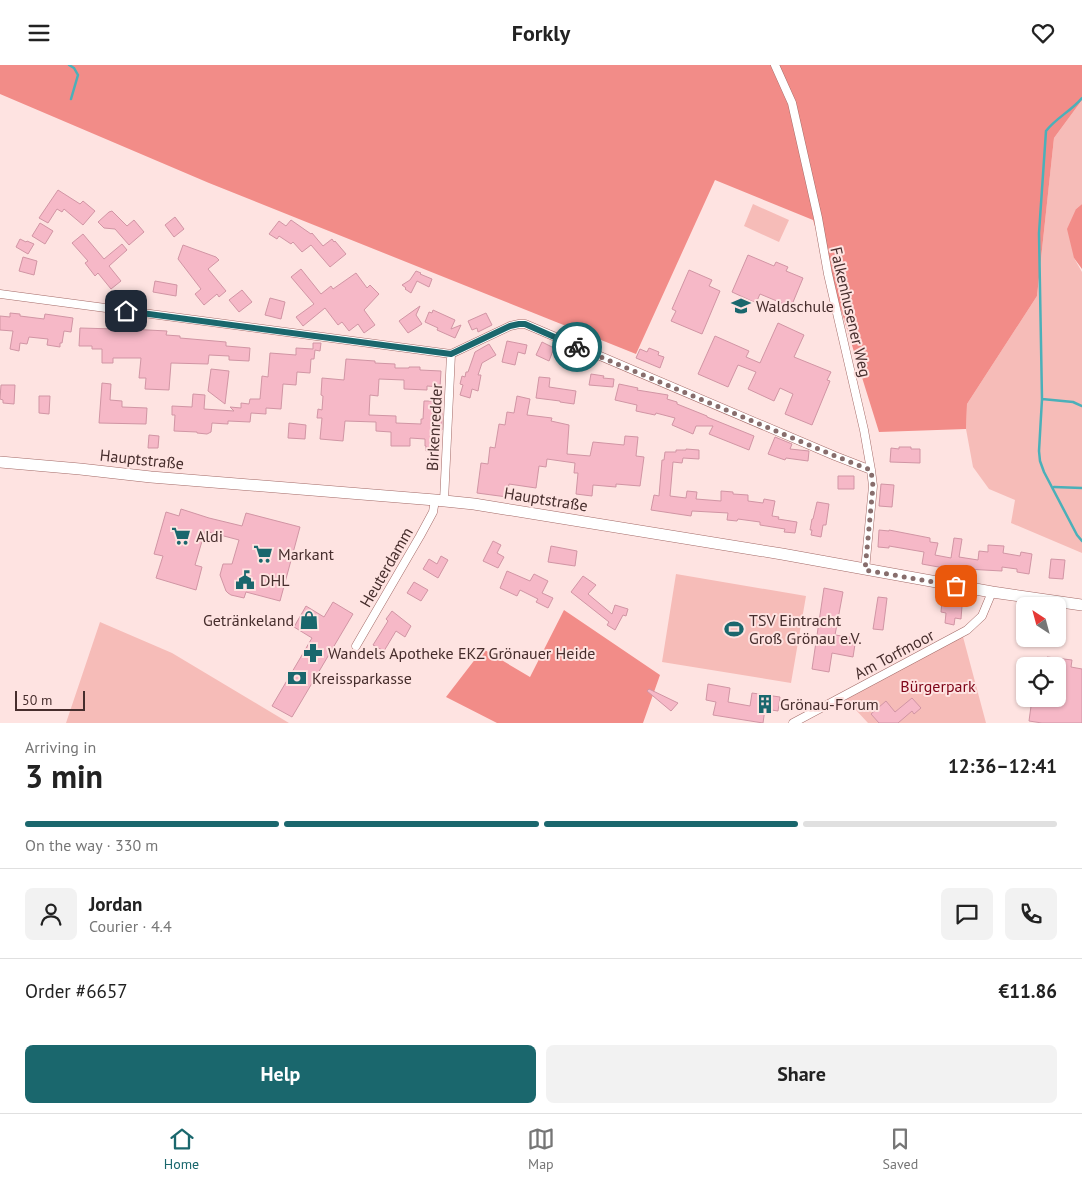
<!DOCTYPE html>
<meta charset="utf-8">
<style>
body{margin:0;font-family:"PT Sans",sans-serif;background:#f2f2f2;color:#222;height:100vh;display:flex;flex-direction:column;font-size:19px;white-space:nowrap}
*{box-sizing:border-box;margin:0}
p{font-size:16px;color:#767676}
.icon{flex:none;width:28px;height:28px;fill:none;stroke:currentColor;stroke-width:2;stroke-linecap:round;stroke-linejoin:round}
.map{position:relative;height:658px;overflow:hidden}
.drawer{display:flex;flex-direction:column;background:#fff;flex:1}
.drawer>*{flex:none}
.needle{width:32px;rotate:324deg}
.fabs{position:absolute;left:1016px;top:532px;display:grid;gap:10px}
.fabs a{display:grid;place-items:center;width:50px;height:50px;border-radius:8px;background:#fff;box-shadow:0 1px 4px #0004;font-size:25px}
.scale{position:absolute;left:15px;bottom:12px;width:70px;box-sizing:border-box;padding-left:5px;border:2px solid #472e2d;border-top:0;font-size:14px;line-height:18px;white-space:nowrap;color:#472e2d;-webkit-text-stroke:4px #fee3e1;paint-order:stroke}
.pin{position:absolute;display:grid;place-items:center;width:42px;height:42px;color:#fff;margin:-21px;border-radius:10px;box-shadow:0 2px 8px #0006}
.courier{position:absolute;display:grid;place-items:center;width:50px;height:50px;margin:-25px;border:4px solid #1a676d;border-radius:50%;background:#fff;color:#222;box-shadow:0 1px 6px #0007}
.summary em{font-style:normal;font-weight:700}
.summary div{display:flex;flex-direction:column-reverse}
.summary{display:flex;align-items:center;justify-content:space-between;height:85px;padding:0 25px}
h1{font-size:32px;font-weight:700;line-height:38px}
.bar{display:grid;grid-template-columns:repeat(4,1fr);gap:8px 5px;align-content:center;height:60px;padding:0 25px}
.bar i{height:6px;border-radius:4px;background:#e0e0e0}
.bar .on{background:#1a676d}
.bar p{grid-column:span 4}
.line{display:flex;align-items:center;gap:12px;padding:0 25px;border-top:1px solid #e0e0e0}
.line div{flex:1}
.round{display:grid;place-items:center;flex:none;width:52px;height:52px;border-radius:8px;background:#f2f2f2}
.primary-button{display:flex;gap:10px;margin-top:auto;padding:10px 25px}
.primary-button a{flex:1;height:58px;border-radius:8px;background:#1a676d;color:#fff;font-size:20px;font-weight:700;line-height:58px;text-align:center}
.primary-button a+a{background:#f2f2f2;color:#222}
header{display:flex;justify-content:space-between;align-items:center;height:65px;padding:0 25px;background:#fff;font-size:22px;font-weight:700}
.dock{display:flex;justify-content:space-around;align-items:center;height:70px;border-top:1px solid #e0e0e0;background:#fff;font-size:14px;color:#767676}
.dock a{display:grid;justify-items:center;gap:2px}
.dock .on{color:#1a676d}
.map>svg:first-child{display:block}
.green{fill:#f6bcb8}
.forest{fill:#f28c88}
.lines{fill:none;stroke-linecap:round;stroke-linejoin:round}
.stream{stroke:#4bb0b9;stroke-width:2.5}
.building{fill:#f6b8c7;stroke:#d195a4}
.street-casing{stroke:#a36a67;stroke-width:9}
.secondary-casing{stroke:#a36a67;stroke-width:12}
.street{stroke:#fff;stroke-width:8}
.secondary{stroke:#fff;stroke-width:11}
.done{stroke:#876d6c;stroke-width:5;stroke-dasharray:0 9}
.route{stroke:#1a676d;stroke-width:6}
.labels{text-anchor:middle;stroke-width:4;stroke-linejoin:round;paint-order:stroke}
.poi-label{font-size:16px;fill:#472e2d;stroke:#fee3e1;text-anchor:start}
.street-label{font-size:16px;fill:#472e2d;stroke:#fee3e1}
.park-label{font-size:16px;fill:#7e0518;stroke:#fee3e1}
</style>
<header><svg class="icon" aria-label="menu" viewBox="0 0 24 24"><path d="M4 6h16M4 12h16M4 18h16"/></svg>Forkly<svg class="icon" aria-label="heart" viewBox="0 0 24 24"><path d="M12 20l-8-8c-3-5 5-10 8-4 3-6 11-1 8 4z"/></svg></header>
<div class="map">
<svg width="1082" height="658" viewBox="0 0 1082 658">
<rect width="100%" height="100%" fill="#fee3e1"/>
<!-- green -->
<path class="green" d="M1082 35V139L1076 144 1074 193 1082 207V488L1011 458 1015 435 989 424 973 402 966 364 967 339 1037 231 1054 73Z
M753 139 789 155 779 177 744 161Z
M676 509 806 531 791 618 662 597Z
M100 557 172 588 289 658H66Z
M962 568 986 658H868L843 631Z"/>
<!-- forest -->
<path class="forest" d="M0 0H1082V35L1054 73 1037 231 967 339 966 364 879 367 813 155 715 115 636 289 209 118 0 29Z
M1082 139V204L1074 193 1067 164 1076 144Z
M564 545 660 610 643 658H497L446 632 483 584 530 612Z"/>
<g class="lines">
<!-- stream -->
<path class="stream" d="M69 0 74 3 78 10 71 34
M1082 33C1071 46 1056 53 1046 66L1039 168 1042 334 1039 386 1040 396 1044 407 1077 470 1082 476
M1042 334 1073 337 1082 341
M1054 422 1082 423"/>
</g>
<!-- building -->
<path class="building" d="M58 125 80 139 83 136 95 146 83 160 64 144 62 147 57 144 48 158 39 153Z
M112 146 127 161 134 155 144 167 129 180 115 164 104 163 98 157 109 147Z
M175 152 184 164 174 172 165 160Z
M291 155 311 169 312 168 323 181 332 174 334 177 335 176 346 189 330 202 311 180 302 187 293 177 291 179 279 171 277 174 269 169 279 156 286 161Z
M40 158 53 166 45 179 32 171Z
M83 169 104 194 122 179 127 185 109 201 121 216 111 224 98 208 95 211 85 198 88 196 72 178Z
M20 174 26 177 27 176 34 179 28 189 16 182Z
M183 180 216 192 219 195 208 204 226 226 219 232 217 229 204 240 195 229 201 224 178 194Z
M748 190 774 201 776 197 788 202 786 206 803 213 791 242 760 229 756 238 732 227Z
M23 192 37 196 34 210 19 206Z
M301 204 321 229 331 221 333 224 356 208 367 223 370 220 379 229 364 245 375 260 364 268 358 259 349 266 342 257 338 260 325 243 303 261 296 252 314 239 291 212Z
M689 205 712 215 709 221 720 226 702 269 671 256 676 246 672 244Z
M416 206 421 208 420 209 432 214 429 222 417 216 411 228 405 224 406 223 402 220 410 215Z
M155 216 177 220 176 231 153 227Z
M242 225 252 237 239 247 229 235Z
M270 233 285 237 281 254 265 250Z
M420 241 416 250 422 259 408 268 399 256Z
M433 245 455 255 451 264 461 260 455 273 437 265 438 263 425 257 429 247 432 248Z
M10 248 20 249V251L44 254 45 249 73 253 71 267 64 266 62 278H60V282L47 280 48 274 29 272 27 279 20 278 19 286 10 284 13 266 0 265V251L10 252Z
M486 248 492 260 478 267 477 263 472 265 468 256Z
M778 258 804 270 794 292 831 307 827 315 830 316 812 360 785 349 793 329 780 323 774 336 748 324 756 307 738 300 728 322 698 309 715 271 749 286 746 292 760 298Z
M115 260H129V264L167 266 166 270 180 271V273L226 277V281L250 283 249 296 229 295V291L209 290 208 299 171 298 169 325 145 324 146 313H139L141 293H113V298H102V284H92V281H79L80 263 115 264Z
M507 276 527 280 525 289 518 287 515 300 502 297Z
M542 277 554 283 549 296 536 290Z
M313 278H321L320 286 315 285 314 294H311L310 308 297 307 296 320 283 319 281 344 266 343V349L251 348 250 357 228 356V359L212 358 211 367 207 369 197 368V367L174 366 175 350H172V341L192 342 193 329 205 330 204 344 234 346 230 342 241 343V338L249 339 250 334H260L262 311 268 312 270 288 296 290V283L313 284Z
M489 279 496 290 482 298 478 310H481L478 326 472 324 470 333 460 330 463 320 460 319 462 311 465 312 466 307H468L475 287Z
M649 283 659 287 658 290 664 292 660 303 636 293 640 284 647 287Z
M346 294 375 296V298L395 299V303H409V302H420V305L441 306 440 322 427 321V325L404 324V315L379 314 378 331 370 330 369 350 396 351V358L421 359V354H423L424 336H433V342H442V365H439L438 387 426 386V381H425V374L410 373V381H391V367L376 366V357L345 356 343 376 320 374 322 353H317L318 344 322 345 323 331 321 330 322 313 344 315Z
M211 304 229 306 225 339 208 326Z
M591 309 604 311 603 313 614 314 613 322 589 320Z
M539 312 550 313 549 322 576 326 574 339 560 337V336L536 333Z
M102 318 111 319 110 335 122 336V342L147 343 146 359 99 358Z
M619 319 638 323 637 325 668 330 667 334 677 337V339L707 351V352L754 371 749 385 709 369 713 361H696L693 369 672 360 675 353 656 348 655 350 636 346 637 340 615 335Z
M1 320H15L14 339 3 338V335L0 334Z
M39 331H50L49 349 39 348Z
M517 331 530 334 527 350 552 353 551 356 569 360 567 389 590 391 593 377 624 380 625 371 638 372 636 391 644 392 640 421 616 419V422L593 420 592 431 576 429 578 408H574L575 398 547 394 546 402 539 401 536 423 509 419 507 432 477 428 481 398 488 399 490 382 495 383 499 359 505 360 507 347 514 348Z
M289 358 306 360 305 374 288 373Z
M149 370 159 371 158 383H148Z
M775 372 792 379 790 384 809 386 808 396 786 393 785 395 768 389Z
M899 382H911V384H920V398L890 397 891 383 899 384Z
M686 384 699 385V394L683 393 682 398 673 397 670 431 686 433 687 426 697 427 696 434 721 436V426L733 427V429L748 430V436L763 438 764 434 775 436 772 451 779 452 778 454 797 457 795 468 784 467 785 464 760 460V457L738 454 737 456 727 455 728 448 692 446 691 451 651 445 654 430 659 431 662 395H664L665 387H676V385H686Z
M838 411H854V424H838Z
M881 419 894 420 892 442 879 441Z
M817 437 829 439 826 460H823L821 472 811 470 812 465H810L812 454H813Z
M181 444 209 453 242 461 246 448 300 462 280 536 246 527 244 533 231 530 228 528 226 526 220 510 223 499H232L239 475 205 466 195 500 202 502 196 525 156 513 163 491 154 489 166 447 179 451Z
M879 465 889 466V465L930 473V477L938 478 935 490 951 493 954 473 962 474 959 492 978 495 979 486 988 487V480L1004 481 1003 488 1020 491 1021 487 1032 489 1029 509 1017 507V504L1002 502V506L966 504V507L922 499 924 487 889 481V483L878 482Z
M493 476 501 480 497 488 504 492 498 503 483 496Z
M551 481 577 486 575 501 548 497Z
M441 491 448 495 438 513 423 504 429 494 437 499Z
M1051 494 1065 495 1063 514 1049 513Z
M507 506 530 516 534 509 548 516 542 528 553 533 548 543 536 537 538 534 520 525 517 531 500 523Z
M583 511 596 520 588 529 612 549 615 540 628 544 626 551 623 550 615 565 607 560 609 557 571 527Z
M414 517 428 525 421 536 407 528Z
M824 523 843 527 835 570 856 573 853 592 832 588 829 607 812 604Z
M878 532 887 533 883 565 873 564Z
M949 535 958 536 957 541H962L961 554 955 553 954 560 945 558 946 548 941 547 942 536 949 537Z
M333 537 353 549 292 652 272 641 312 573 294 562 306 541 324 552Z
M392 546 411 561 405 572 396 566 384 586 373 580 388 556 386 554Z
M1047 592 1072 595 1071 602 1082 604V658H1042L1029 656 1032 634H1058V601H1046Z
M708 619 730 623 728 637 750 641 752 628 780 632 778 646 765 644 763 658 713 650 716 637 706 635Z
M649 624 678 638 671 646 647 626Z
M912 633 921 643 914 649 912 646 898 658H879L871 649 886 636 895 647Z"/>
<g class="lines">
<!-- street casing -->
<g class="street-casing">
<path id="street" d="M775 0 792 38 818 153 828 209 864 365 871 405 873 421 865 505
M0 229 451 289 510 261 519 259H525L835 391 871 405
M444 436 451 289
M356 581 420 471 433 447 435 435
M793 658 967 565 982 551 992 527"/>
</g>
<!-- secondary casing -->
<g class="secondary-casing">
<path id="secondary" d="M0 397 80 404 151 412 435 435 474 439 782 489 992 527 1082 540"/>
</g>
<!-- street -->
<use href="#street" class="street"/>
<!-- secondary -->
<use href="#secondary" class="secondary"/>
</g>
<g class="lines">
<!-- done -->
<path class="done" d="M577 282 835 391 871 405 873 421 865 505 956 521"/>
<!-- route -->
<path class="route" d="M126 246 451 289 510 261 519 259H525L577 282"/>
</g>
<!-- icons -->
<defs>
<g id="school-bare" transform="scale(1.5)"><path d="M0-5L7-2L0 1L-7-2ZM-4 1L0 2.5L4 1V4Q0 6-4 4Z" fill="#1a676d" stroke="#fee3e1" stroke-width="2.5" paint-order="stroke"/></g>
<g id="supermarket-bare" transform="scale(1.5)"><path d="M-6-5.5h2.5l.6 2H6L4.5 2H-2.5L-4.4-4H-6ZM-1.5 3.2a1.3 1.3 0 1 0 .1 0ZM3 3.2a1.3 1.3 0 1 0 .1 0Z" fill="#1a676d" stroke="#fee3e1" stroke-width="2.5" paint-order="stroke"/></g>
<g id="civic-bare" transform="scale(1.5)"><path d="M-.6-6.5H3V-4.5H.6V-3L4-1V1h2V6H-6V1h2V-1L-.6-3ZM-1.2 2.5V6h2.4V2.5Z" fill="#1a676d" stroke="#fee3e1" stroke-width="2.5" paint-order="stroke"/></g>
<g id="shop-bare" transform="scale(1.5)"><path d="M-5-2.5h2.3a2.7 3.5 0 0 1 5.4 0H5L5.5 6h-11ZM-1.5-2.5h3a1.5 2.3 0 0 0-3 0Z" fill="#1a676d" stroke="#fee3e1" stroke-width="2.5" paint-order="stroke"/></g>
<g id="stadium-bare" transform="scale(1.5)"><path d="M0-5a6.5 5 0 1 0 0 10a6.5 5 0 1 0 0-10ZM-3.5-1.8h7v3.6h-7Z" fill="#1a676d" stroke="#fee3e1" stroke-width="2.5" paint-order="stroke"/></g>
<g id="pharmacy-bare" transform="scale(1.5)"><path d="M-2-6h4v4h4v4h-4v4h-4v-4h-4v-4h4Z" fill="#1a676d" stroke="#fee3e1" stroke-width="2.5" paint-order="stroke"/></g>
<g id="bank-bare" transform="scale(1.5)"><path d="M-6-4H6V4H-6ZM0-2.3a2.3 2.3 0 1 0 0 4.6a2.3 2.3 0 1 0 0-4.6Z" fill="#1a676d" stroke="#fee3e1" stroke-width="2.5" paint-order="stroke"/></g>
<g id="building-bare" transform="scale(1.5)"><path d="M-4-6H4V6H1V3H-1V6H-4ZM-2.5-4.3h1.7v1.8h-1.7ZM.8-4.3h1.7v1.8H.8ZM-2.5-1h1.7V.8h-1.7ZM.8-1h1.7V.8H.8Z" fill="#1a676d" stroke="#fee3e1" stroke-width="2.5" paint-order="stroke"/></g>
</defs>
<g fill-rule="evenodd">
<use href="#school-bare" x="741" y="241"/>
<use href="#supermarket-bare" x="181" y="471"/>
<use href="#supermarket-bare" x="263" y="489"/>
<use href="#civic-bare" x="245" y="515"/>
<use href="#shop-bare" x="309" y="555"/>
<use href="#stadium-bare" x="734" y="564"/>
<use href="#pharmacy-bare" x="313" y="588"/>
<use href="#bank-bare" x="297" y="613"/>
<use href="#building-bare" x="765" y="639"/>
</g>
<g class="labels">
<!-- poi labels -->
<g class="poi-label">
<text x="756" y="247">Waldschule</text>
<text x="196" y="477">Aldi</text>
<text x="278" y="495">Markant</text>
<text x="260" y="521">DHL</text>
<text x="294" y="561" text-anchor="end">Getränkeland</text>
<text x="749" y="561">TSV Eintracht<tspan x="749" dy="18">Groß Grönau e.V.</tspan></text>
<text x="328" y="594">Wandels Apotheke EKZ Grönauer Heide</text>
<text x="312" y="619">Kreissparkasse</text>
<text x="780" y="645">Grönau-Forum</text>
</g>
<!-- street labels -->
<g class="street-label">
<text transform="translate(851 247) rotate(77)" y="6">Falkenhusener Weg</text>
<text transform="translate(434 362) rotate(-87)" y="6">Birkenredder</text>
<text transform="translate(142 394) rotate(6)" y="6">Hauptstraße</text>
<text transform="translate(546 434) rotate(9)" y="6">Hauptstraße</text>
<text transform="translate(386 502) rotate(-60)" y="6">Heuterdamm</text>
<text transform="translate(894 589) rotate(-28)" y="6">Am Torfmoor</text>
</g>
<!-- park labels -->
<g class="park-label">
<text x="938" y="627">Bürgerpark</text>
</g>
</g>
</svg>
<div class="fabs">
<a><svg class="needle" viewBox="-14 -14 28 28"><path d="M0-13l5 13h-10z" fill="#e53935"/><path d="M0 13l5-13h-10z" fill="#767676"/></svg></a>
<a><svg class="icon" aria-label="locate" viewBox="0 0 24 24"><circle cx="12" cy="12" r="6"/><path d="M12 2v4M12 18v4M2 12h4M18 12h4"/></svg></a>
</div>
<div class="scale">50 m</div>
<div class="pin" style="left:956px;top:521px;background:#ea580c"><svg class="icon" aria-label="bag" viewBox="0 0 24 24"><path d="M5 8h14l-1 12H6zM9 8a3 3 0 0 1 6 0"/></svg></div>
<div class="pin" style="left:126px;top:246px;background:#1f2937"><svg class="icon" aria-label="home" viewBox="0 0 24 24"><path d="M3 11l9-7 9 7M6 9v11h12V9"/></svg></div>
<div class="courier" style="left:577px;top:282px"><svg class="icon" aria-label="bike" viewBox="0 0 24 24"><circle cx="6" cy="16" r="4"/><circle cx="18" cy="16" r="4"/><path d="M6 16l4-8h5l3 8M10 8l3 8H6M13 5h3"/></svg></div>
</div>
<section class="drawer">
<div class="summary"><div><h1>3 min</h1><p>Arriving in</p></div><em>12:36–12:41</em></div>
<div class="bar"><i class="on"></i><i class="on"></i><i class="on"></i><i></i><p>On the way · 330 m</p></div>
<div class="line" style="height:90px"><a class="round"><svg class="icon" aria-label="person" viewBox="0 0 24 24"><circle cx="12" cy="8" r="4"/><path d="M4 21q1-7 8-7t8 7"/></svg></a><div><b>Jordan</b><p>Courier · 4.4</p></div><a class="round"><svg class="icon" aria-label="chat" viewBox="0 0 24 24"><path d="M4 5h16v11H9l-5 4z"/></svg></a><a class="round"><svg class="icon" aria-label="phone" viewBox="0 0 24 24"><path d="M5 4h4l2 5-3 2q2 4 5 5l2-3 5 2v4C11 20 4 13 5 4z"/></svg></a></div>
<div class="line" style="height:65px"><div>Order #6657</div><b>€11.86</b></div>
<div class="primary-button"><a>Help</a><a>Share</a></div>
</section>
<nav class="dock">
<a class="on"><svg class="icon" aria-label="home" viewBox="0 0 24 24"><path d="M3 11l9-7 9 7M6 9v11h12V9"/></svg>Home</a>
<a><svg class="icon" aria-label="map" viewBox="0 0 24 24"><path d="M3 6l6-2 6 2 6-2v14l-6 2-6-2-6 2zM9 4v14M15 6v14"/></svg>Map</a>
<a><svg class="icon" aria-label="saved" viewBox="0 0 24 24"><path d="M7 4h10v16l-5-4-5 4z"/></svg>Saved</a>
</nav>
